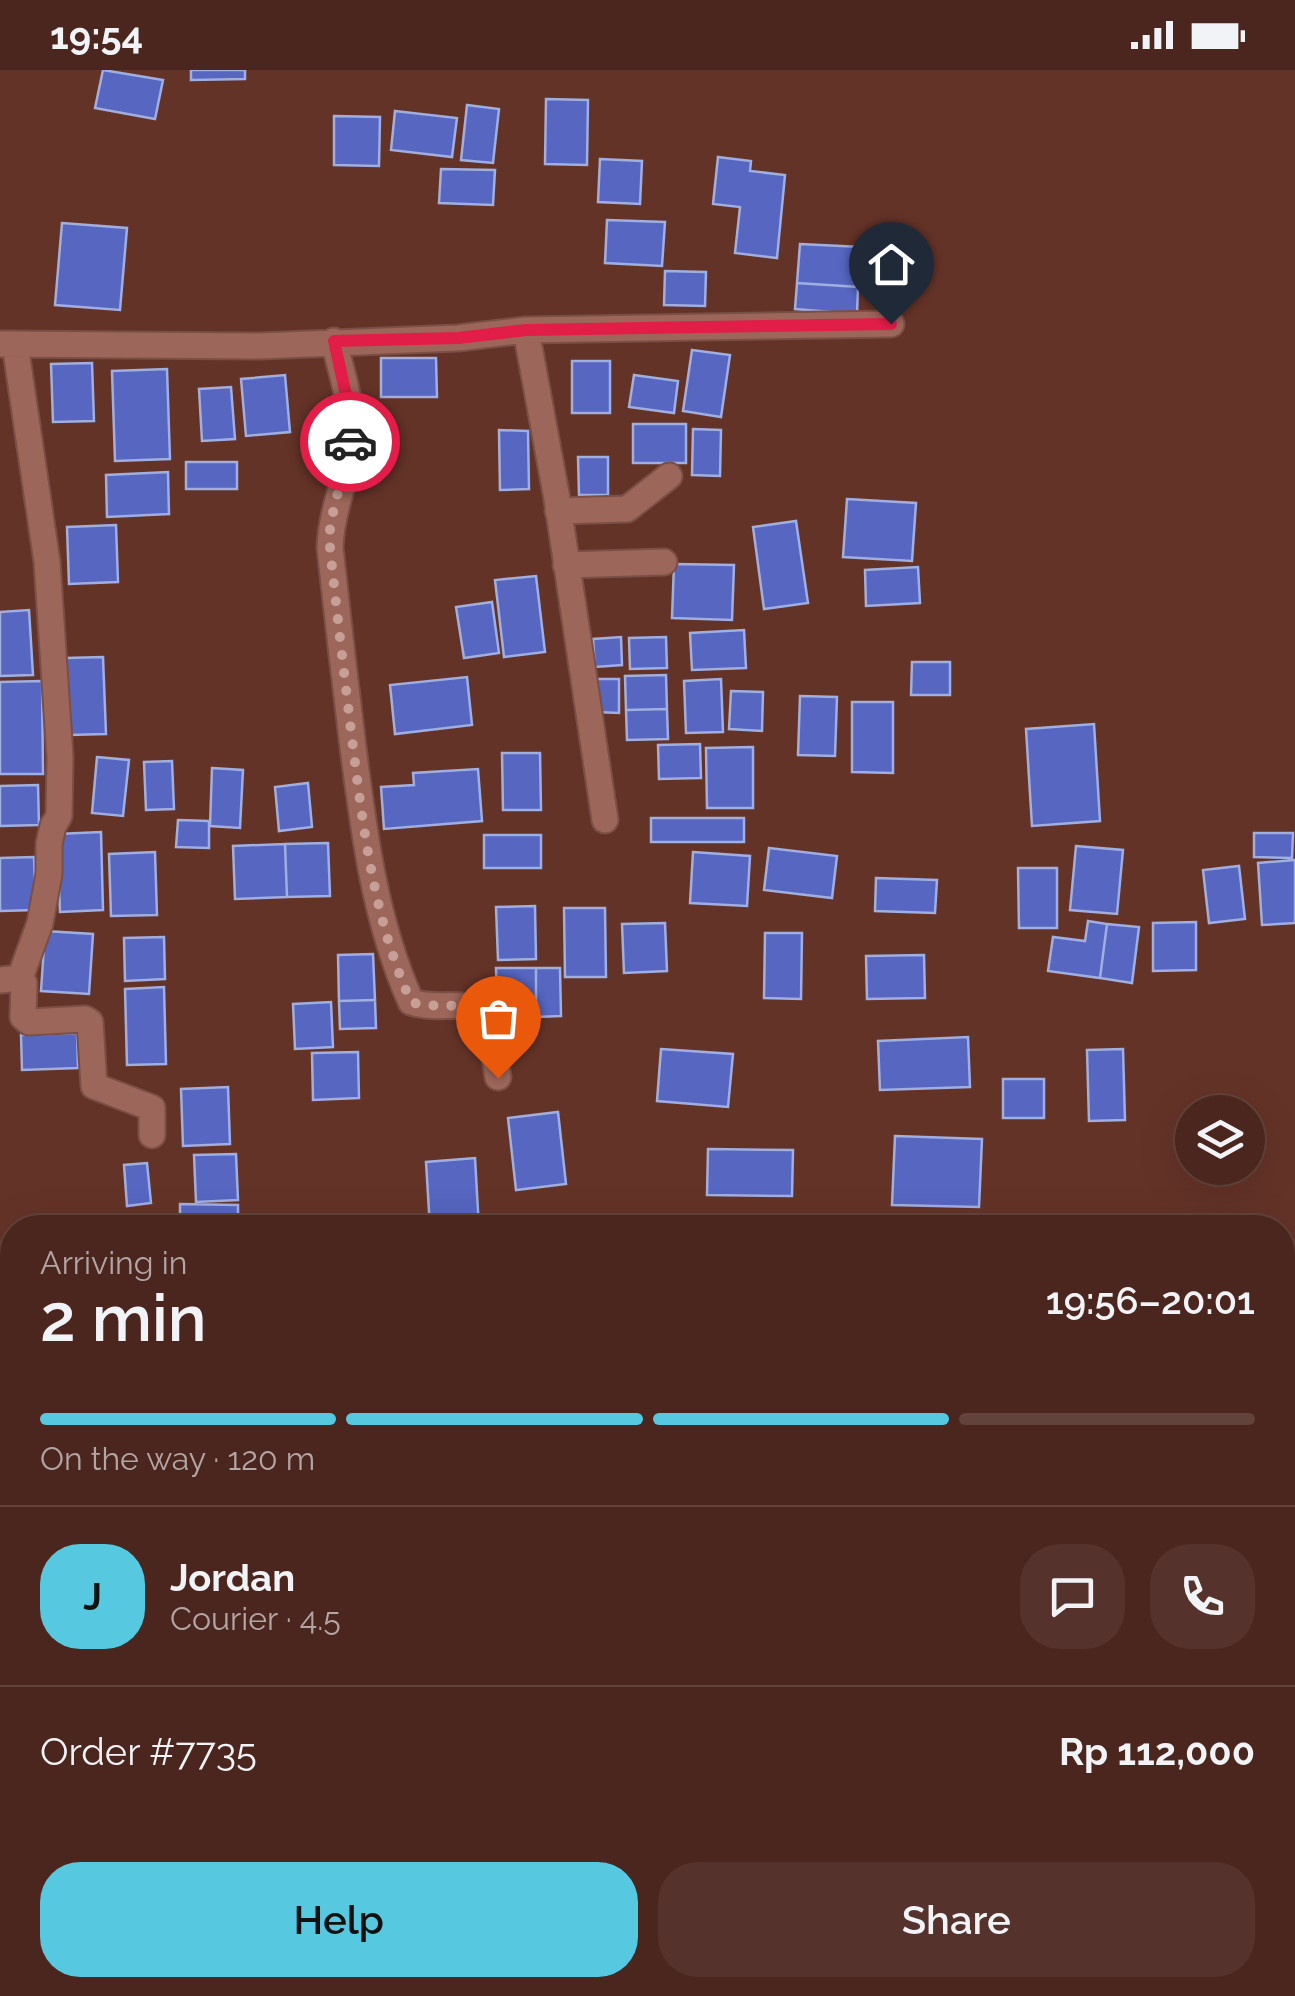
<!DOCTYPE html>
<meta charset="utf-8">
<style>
body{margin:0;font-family:Raleway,sans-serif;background:#55322b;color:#f1f3f6;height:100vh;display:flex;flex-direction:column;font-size:38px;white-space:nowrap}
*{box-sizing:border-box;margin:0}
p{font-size:32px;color:#b2a5a4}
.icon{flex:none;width:55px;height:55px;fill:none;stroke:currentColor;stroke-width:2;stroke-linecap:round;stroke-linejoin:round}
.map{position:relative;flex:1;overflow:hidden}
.sheet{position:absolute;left:0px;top:1145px;width:1295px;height:782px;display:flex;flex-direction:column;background:#4b261e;border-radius:40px 40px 0 0;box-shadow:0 10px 40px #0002,0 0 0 2px #62433c}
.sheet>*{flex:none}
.tools{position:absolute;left:1175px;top:1025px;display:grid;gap:20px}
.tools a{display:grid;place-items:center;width:90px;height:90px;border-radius:50%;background:#4b261e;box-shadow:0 10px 40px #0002,0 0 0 2px #62433c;font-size:50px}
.pin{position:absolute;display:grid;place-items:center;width:85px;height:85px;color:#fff;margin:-102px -42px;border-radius:50% 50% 50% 0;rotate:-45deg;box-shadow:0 0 10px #0007}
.pin .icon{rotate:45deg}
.courier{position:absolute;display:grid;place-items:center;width:100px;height:100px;margin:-50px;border:8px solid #e11d48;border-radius:50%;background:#fff;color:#222;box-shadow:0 2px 12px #0007}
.head em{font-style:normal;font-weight:600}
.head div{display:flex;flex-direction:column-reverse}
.head{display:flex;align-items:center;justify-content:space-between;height:170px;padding:0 40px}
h1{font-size:65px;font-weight:600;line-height:75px}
.bar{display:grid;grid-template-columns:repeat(4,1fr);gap:15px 10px;align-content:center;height:120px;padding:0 40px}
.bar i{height:12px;border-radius:8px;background:#62433c}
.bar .active{background:#56c9e1}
.bar p{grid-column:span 4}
.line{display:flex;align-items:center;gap:25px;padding:0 40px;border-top:2px solid #62433c}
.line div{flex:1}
.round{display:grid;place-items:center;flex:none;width:105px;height:105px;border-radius:40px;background:#55322b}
.cta{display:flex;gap:20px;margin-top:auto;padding:20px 40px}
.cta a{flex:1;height:115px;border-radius:40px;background:#56c9e1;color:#111;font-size:40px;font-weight:600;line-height:115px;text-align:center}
.cta a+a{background:#55322b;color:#f1f3f6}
.status{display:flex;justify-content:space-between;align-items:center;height:70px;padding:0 50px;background:#4b261e;direction:ltr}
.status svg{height:28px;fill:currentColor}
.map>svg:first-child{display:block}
.water{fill:#2f2400}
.building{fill:#5666c1;stroke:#a1aee0;stroke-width:2.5}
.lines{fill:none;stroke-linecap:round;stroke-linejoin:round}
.minor-casing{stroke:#794f46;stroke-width:29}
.minor{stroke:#9d665a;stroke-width:25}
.done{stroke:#c6a097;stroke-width:10;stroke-dasharray:0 18}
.route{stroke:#e11d48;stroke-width:12}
</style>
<div class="status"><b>19:54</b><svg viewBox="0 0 49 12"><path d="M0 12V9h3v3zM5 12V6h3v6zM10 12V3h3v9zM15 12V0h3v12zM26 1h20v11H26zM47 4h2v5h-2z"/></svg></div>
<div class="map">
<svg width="1295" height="1926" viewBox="0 0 1295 1926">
<rect width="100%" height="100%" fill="#643328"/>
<!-- water -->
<path class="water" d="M0 1402 12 1406V1711L0 1709Z"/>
<!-- building -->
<path class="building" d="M103 0 163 10 155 49 95 38Z
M191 0H245V9L191 10Z
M546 29 588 30 587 95 545 94Z
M467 35 499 39 493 93 461 90Z
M395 41 457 48 452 87 391 80Z
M334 46 380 47 379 96 334 95Z
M718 87 751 91 750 101 785 105 777 188 735 183 740 137 713 134Z
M600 89 642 91 640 134 598 132Z
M441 99 495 100 493 135 439 133Z
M607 150 665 152 662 196 605 193Z
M62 153 127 158 120 240 55 235Z
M800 174 861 177 858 217 797 213Z
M665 201 706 202 705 236 664 235Z
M797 213 858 217 857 244 795 239Z
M692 280 730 285 721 347 683 341Z
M381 288H436L437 327H381Z
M572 291H610V343H572Z
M92 293 94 351 53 352 51 294Z
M167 299 170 389 115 391 112 301Z
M285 305 290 362 246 366 241 309Z
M634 305 678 311 674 343 629 337Z
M231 317 235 369 202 371 199 319Z
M633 354H686V393H633Z
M693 359 721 360 720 406 692 405Z
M499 360 528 361 529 419 500 420Z
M578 387H608V425H579Z
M186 392H237V419H186Z
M168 402 169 444 107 447 106 405Z
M847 429 916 433 912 491 843 487Z
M796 451 808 533 764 539 753 457Z
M116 455 118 512 69 514 67 457Z
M674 494 734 495 732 550 672 548Z
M918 497 920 533 866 536 865 500Z
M536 506 545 582 504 587 495 510Z
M492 532 499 583 464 588 456 537Z
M29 540 33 605 0 606V542Z
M744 560 746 598 692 600 690 563Z
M621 567 622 595 595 597 593 569Z
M666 567 667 598 630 599 629 568Z
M103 587 106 664 69 665 66 588Z
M912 592H950V625H911Z
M666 605 667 639 626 640 625 606Z
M467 607 472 655 395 664 390 615Z
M596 609H619V643L596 642Z
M721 609 723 662 686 663 684 611Z
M42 611 43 704H0V612Z
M731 621 763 622 762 661 729 659Z
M800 626 837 627 835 686 798 685Z
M852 632H893V703L852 702Z
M667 639 668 669 627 670 626 640Z
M1094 654 1100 751 1032 756 1026 659Z
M700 674 701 708 659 709 658 675Z
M753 677V738H707L706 678Z
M502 683H540L541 740H503Z
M97 687 129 690 123 746 92 743Z
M172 691 174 739 146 740 144 692Z
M212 698 243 700 240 758 210 756Z
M478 699 482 751 384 759 381 717 414 715 413 703Z
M308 713 312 757 279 761 275 717Z
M38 715 39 755 0 756V716Z
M651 748H744V772H651Z
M178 750 209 751V778L176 777Z
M101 762 103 840 60 842 57 764Z
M1254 763H1293L1292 788 1254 787Z
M484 765H541V798H484Z
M328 773 330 826 287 827 285 774Z
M285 774 287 827 235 829 233 776Z
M1076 776 1123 780 1117 844 1070 840Z
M769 778 837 786 832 828 764 820Z
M155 782 157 845 111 846 109 784Z
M693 782 750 786 747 836 690 833Z
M34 787 36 840 0 841V788Z
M1295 790V853L1262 855 1258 793Z
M1239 796 1245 849 1209 853 1203 800Z
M1018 798H1057V858H1019Z
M876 808 937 810 935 843 875 841Z
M535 836 536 889 498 890 496 837Z
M564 838H605L606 907H565Z
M1088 851 1107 854 1100 908 1048 901 1053 867 1085 871Z
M1196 852V900L1153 901V853Z
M665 853 667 901 624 903 622 854Z
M1107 854 1139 857 1132 913 1100 908Z
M45 861 93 864 89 924 41 921Z
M765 863H802L801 929 764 928Z
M164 867 165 909 125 911 124 868Z
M373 884 375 930 339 931 338 885Z
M924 885 925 928 867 929 866 886Z
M496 898H536V947H497Z
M536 898H560L561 946 536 947Z
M164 917 166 994 127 995 125 919Z
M375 930 376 958 340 959 339 931Z
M331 932 333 977 295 979 293 934Z
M77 963 78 998 22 1000 21 965Z
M968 967 970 1017 880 1020 878 971Z
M661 979 733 984 728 1037 657 1031Z
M1123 979 1125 1050 1089 1051 1087 980Z
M358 982 359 1028 313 1030 312 983Z
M1003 1009H1044V1048H1003Z
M228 1017 230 1074 183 1076 181 1019Z
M558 1042 566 1114 516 1120 508 1048Z
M895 1066 982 1069 979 1137 892 1135Z
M708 1079 793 1080 792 1126 707 1125Z
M236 1084 238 1130 196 1132 194 1085Z
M475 1088 479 1158H430L426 1092Z
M147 1093 151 1133 127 1136 124 1095Z
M180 1134 238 1135V1158H180Z"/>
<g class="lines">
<!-- minor casing -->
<g class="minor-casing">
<path id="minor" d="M526 260 891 254
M334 271C342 306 356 343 350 379 345 413 331 443 330 478 337 544 345 611 353 677 364 764 375 851 411 932 437 941 465 928 488 946L498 1007
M0 274 260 276 458 268 526 260 557 429 605 750
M15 274 47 492 60 687 59 746 53 756 49 774V804L40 853 20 908
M558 441 627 439 669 406
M566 495 664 492
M0 910 20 908 24 913 23 947 29 952 85 949 90 952 94 1016 152 1038V1065
M0 1770H12"/>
</g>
<!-- minor -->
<use href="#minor" class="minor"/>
</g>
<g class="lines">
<!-- done -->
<path class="done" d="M350 372 330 455V478C337 544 345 611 353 677 364 764 375 852 411 932 437 941 465 928 488 946L498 1008"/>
<!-- route -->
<path class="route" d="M350 372 352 352 334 271 458 268 526 260 891 254"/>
</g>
</svg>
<div class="tools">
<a><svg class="icon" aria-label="layers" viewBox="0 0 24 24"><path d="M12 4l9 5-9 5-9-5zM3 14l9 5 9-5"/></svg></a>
</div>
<div class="pin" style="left:498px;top:1008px;background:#ea580c"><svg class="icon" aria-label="bag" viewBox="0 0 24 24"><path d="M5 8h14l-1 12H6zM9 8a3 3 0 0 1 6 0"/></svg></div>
<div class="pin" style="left:891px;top:254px;background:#1f2937"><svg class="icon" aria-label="home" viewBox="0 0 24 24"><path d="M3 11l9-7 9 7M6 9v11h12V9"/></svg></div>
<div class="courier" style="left:350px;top:372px"><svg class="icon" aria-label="car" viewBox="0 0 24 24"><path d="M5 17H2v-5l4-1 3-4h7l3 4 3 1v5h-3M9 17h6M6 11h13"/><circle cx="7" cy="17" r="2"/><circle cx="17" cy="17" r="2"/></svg></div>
<section class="sheet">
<div class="head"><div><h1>2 min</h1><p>Arriving in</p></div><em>19:56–20:01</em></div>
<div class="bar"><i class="active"></i><i class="active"></i><i class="active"></i><i></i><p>On the way · 120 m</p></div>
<div class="line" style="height:180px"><b class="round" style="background:#56c9e1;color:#111">J</b><div><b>Jordan</b><p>Courier · 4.5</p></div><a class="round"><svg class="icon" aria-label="chat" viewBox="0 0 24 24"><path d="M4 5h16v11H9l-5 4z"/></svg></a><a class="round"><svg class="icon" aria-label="phone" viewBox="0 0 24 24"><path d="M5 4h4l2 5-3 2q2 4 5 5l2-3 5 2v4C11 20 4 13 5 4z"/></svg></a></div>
<div class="line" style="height:130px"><div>Order #7735</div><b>Rp 112,000</b></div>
<div class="cta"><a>Help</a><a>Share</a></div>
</section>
</div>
